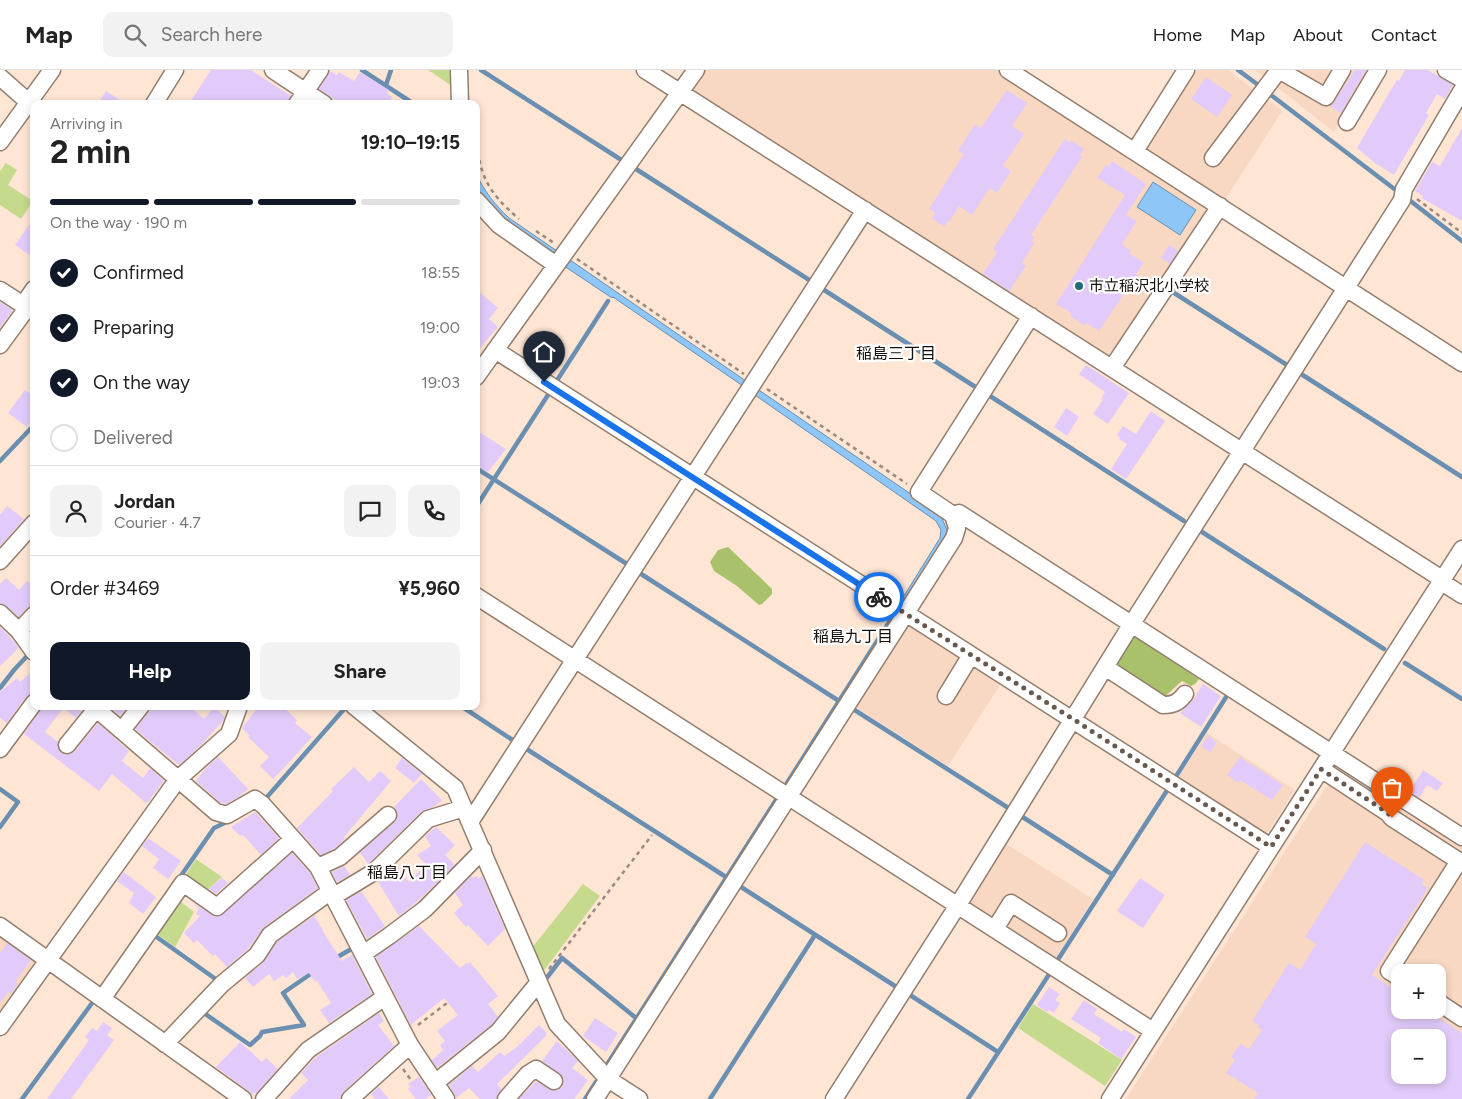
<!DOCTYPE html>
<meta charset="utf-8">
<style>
body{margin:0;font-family:Figtree,"Noto Sans JP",sans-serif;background:#f2f2f2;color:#222;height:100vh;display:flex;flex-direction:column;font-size:19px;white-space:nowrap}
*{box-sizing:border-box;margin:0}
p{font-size:16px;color:#767676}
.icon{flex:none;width:28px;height:28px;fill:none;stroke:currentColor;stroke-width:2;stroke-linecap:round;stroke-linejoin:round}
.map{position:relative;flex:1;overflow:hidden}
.side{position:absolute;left:30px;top:30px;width:450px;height:610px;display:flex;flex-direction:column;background:#fff;border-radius:10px;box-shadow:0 2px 8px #0003}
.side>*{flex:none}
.fabs{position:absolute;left:1391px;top:894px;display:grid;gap:10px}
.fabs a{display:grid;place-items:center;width:55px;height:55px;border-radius:10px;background:#fff;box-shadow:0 2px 8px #0003;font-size:25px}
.pin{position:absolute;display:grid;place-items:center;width:42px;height:42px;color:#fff;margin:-51px -21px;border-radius:50% 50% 50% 0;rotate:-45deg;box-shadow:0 0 5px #0007}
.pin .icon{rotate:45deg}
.courier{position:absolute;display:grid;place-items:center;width:50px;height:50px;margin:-25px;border:4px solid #1a73e8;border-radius:50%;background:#fff;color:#222;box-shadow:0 1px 6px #0007}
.headline em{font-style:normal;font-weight:700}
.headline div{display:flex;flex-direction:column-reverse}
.headline{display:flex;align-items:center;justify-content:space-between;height:85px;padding:0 20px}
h1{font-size:32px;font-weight:700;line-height:38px}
.bar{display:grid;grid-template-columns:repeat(4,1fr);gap:8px 5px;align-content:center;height:60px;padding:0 20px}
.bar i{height:6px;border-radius:4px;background:#e0e0e0}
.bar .selected{background:#111827}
.bar p{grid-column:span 4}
.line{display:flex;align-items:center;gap:12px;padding:0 20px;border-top:1px solid #e0e0e0}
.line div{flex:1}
.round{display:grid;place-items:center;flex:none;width:52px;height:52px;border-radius:10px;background:#f2f2f2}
ol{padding:0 20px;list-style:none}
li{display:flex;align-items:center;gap:15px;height:55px}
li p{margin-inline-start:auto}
li .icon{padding:5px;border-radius:50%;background:#111827;color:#fff;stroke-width:4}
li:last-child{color:#767676}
li i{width:28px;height:28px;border:2px solid #e0e0e0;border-radius:50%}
.cta{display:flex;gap:10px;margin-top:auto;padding:10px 20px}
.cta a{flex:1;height:58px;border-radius:10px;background:#111827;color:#fff;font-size:20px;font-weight:700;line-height:58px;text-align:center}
.cta a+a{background:#f2f2f2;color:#222}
header{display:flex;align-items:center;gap:30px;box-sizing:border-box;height:70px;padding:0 25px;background:#fff;border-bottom:1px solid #e0e0e0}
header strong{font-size:24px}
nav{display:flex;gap:28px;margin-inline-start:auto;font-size:18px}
.search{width:350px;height:45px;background:#f2f2f2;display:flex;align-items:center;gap:12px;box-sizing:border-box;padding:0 18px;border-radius:10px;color:#767676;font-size:19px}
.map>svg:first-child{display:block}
.built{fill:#f8d8c3;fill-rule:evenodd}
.green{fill:#c5da8d}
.forest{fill:#aac16c}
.water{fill:#8ec6f7;stroke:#6a8fb0}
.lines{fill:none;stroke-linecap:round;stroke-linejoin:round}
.stream{stroke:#6a8fb0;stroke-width:4.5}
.building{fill:#e2cbfa;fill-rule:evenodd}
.minor-casing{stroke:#937d6d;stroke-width:19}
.path{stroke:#9c8a7e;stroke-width:2.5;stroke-dasharray:4 4;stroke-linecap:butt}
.minor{stroke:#fff;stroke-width:16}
.done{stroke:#685950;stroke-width:5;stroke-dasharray:0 9}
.route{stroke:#1a73e8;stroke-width:6}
.poi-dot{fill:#226b76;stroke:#fff;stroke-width:2}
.labels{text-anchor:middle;stroke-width:4.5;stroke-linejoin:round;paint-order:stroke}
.poi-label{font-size:15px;fill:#170e09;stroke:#fff;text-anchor:start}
.neighbourhood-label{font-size:16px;fill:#170e09;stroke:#fff}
</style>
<header>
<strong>Map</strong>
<div class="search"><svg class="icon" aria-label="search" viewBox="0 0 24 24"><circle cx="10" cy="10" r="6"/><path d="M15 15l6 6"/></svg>Search here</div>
<nav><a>Home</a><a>Map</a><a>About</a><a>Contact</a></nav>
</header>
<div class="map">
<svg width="1462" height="1029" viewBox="0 0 1462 1029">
<rect width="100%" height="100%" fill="#fee5d4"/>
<!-- built -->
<path class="built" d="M705 0H997L1213 138 1111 290 694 24 693 18Z
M1196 0H1228L1282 41 1223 133 1143 82Z
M1255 0H1372L1334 62Z
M913 555 1002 612 948 696 853 635 904 557Z
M1207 663 1295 720 1268 762 1260 764 1177 710Z
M1341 694 1404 735 1402 739 1462 777V1029H1126ZM1400 902H1438V940H1400ZM1400 968H1438V1005H1400Z
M1002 771 1093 829 1054 891 971 838 968 832Z
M0 863 33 887 35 895 0 944Z"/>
<!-- green -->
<path class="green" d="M428 0H453L452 16Z
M6 93 17 100 8 115 33 131 21 149 0 135V101Z
M196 789 222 807 204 823 183 809Z
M583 814 600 826 542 903 531 879Z
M176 828 194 842 175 877 153 861Z
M1033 934 1122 990 1105 1016 1018 958Z"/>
<!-- forest -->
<path class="forest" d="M728 477 772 519V524L762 534 759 535 737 516 714 501 710 492 718 480Z
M1128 565 1134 566 1199 609 1195 614 1191 616 1182 611 1161 630 1115 600 1113 589Z"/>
<!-- water -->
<path class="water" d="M476 103C483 120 496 136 509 148L746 311 743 316 613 227 612 228 561 194 490 140 476 120Z
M1153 112 1196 140 1180 165 1137 137Z
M756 318 940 444 948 462 946 469 906 532 902 529 940 468 941 460 936 451 752 323Z"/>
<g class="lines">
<!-- stream -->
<path class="stream" d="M362 0 414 34
M481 0 623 91
M1238 0 1261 17
M386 15 391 0
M1267 22 1397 121
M636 99 814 213
M1408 129 1462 171
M821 218 977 318
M1171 221 1287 295
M1298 302 1462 407
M556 312 608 231
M990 326 1184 451
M0 391 34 355
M476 398 627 494
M476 437 548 325
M1199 460 1384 579
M638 502 839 631
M1405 593 1462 629
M0 618 14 600 28 585
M461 636 514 671
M853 639 1010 739
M524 679 525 678 726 807
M1175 708 1228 624
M787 713 893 546
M0 719 18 732 0 757
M267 727 345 638
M1021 746 1113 805
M178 810 214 758 229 751
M738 815 898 918
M158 868 217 910 216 912
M334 889 353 878
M1057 891 1168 719
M545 910 562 888 636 948
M910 925 998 982
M201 941 250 975 260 966 262 962 304 955 283 923 315 901
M608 993 776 730
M22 1029 95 929
M585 1029 596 1012
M710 1029 815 865
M968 1029 1050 903"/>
</g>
<!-- building -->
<path class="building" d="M211 0H251L291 26 287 34H189Z
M1355 0H1366L1341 43 1331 37Z
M1405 0H1428L1453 15 1445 29 1437 24 1426 43 1429 45 1394 105 1375 93 1357 78 1389 23 1397 10 1399 11Z
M330 1 337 5 339 2 354 11 360 2 389 20 387 23 392 27 388 34H341L319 19Z
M1206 7 1232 25 1217 47 1191 29Z
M1007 20 1027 33 1012 56 1024 64 1003 96 1011 101 997 123 990 118 972 145 959 136 949 152 948 151 944 157 932 148 935 143 929 139 964 84 958 81 975 54 981 58Z
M106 21 126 34H98Z
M1462 58V151L1422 128 1423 126 1415 121 1432 92 1440 96Z
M1065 69 1070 73 1071 70 1084 79 1080 85 1082 87 1031 165 1035 168 1032 171 1034 173 1022 193 1026 196 1009 221 983 204 997 183 993 179Z
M1112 91 1146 114 1126 145 1137 151 1122 174 1131 181 1129 183 1144 193 1136 204 1140 207 1128 225 1125 222 1099 261 1086 253 1085 256 1070 246 1071 243 1056 234 1125 125 1097 108 1106 95 1108 97Z
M34 148V188L15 175Z
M1169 175 1178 181 1170 194 1161 188Z
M476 219 498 238 489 249 498 257 476 282Z
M0 232 13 240 0 258Z
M1086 295 1129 323 1108 354 1093 344 1103 330 1101 329 1105 322 1079 304Z
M25 320 34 326V347L27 357 8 343Z
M1066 338 1079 347 1067 366 1054 357Z
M1151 341 1165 351 1126 409 1111 399 1127 374 1119 369 1120 367 1117 365 1123 356 1136 364Z
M476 360 506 379 488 402 476 395Z
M7 436 24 449 0 476V445Z
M6 508 19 520 27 511 34 517V535L27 538 19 547 7 536 0 533V514Z
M0 557 11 568 19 578 0 596Z
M34 600V622L26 627 7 653 0 648V622L17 608 20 612Z
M1203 614 1221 626 1201 657 1180 643 1193 630Z
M43 636H83V639L76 648 63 638 45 662 58 672V678L61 683 66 685 74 682 98 653 129 681 122 691 143 708 150 698 163 710V712L148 732 146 733 112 704 99 721 24 664Z
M109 636H128L120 646Z
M151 636H189L204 649 214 637 225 647 223 651 200 676 179 695 135 659 149 642Z
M259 636H282L297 650 295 653 312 667 284 698 273 709 260 696 269 687 248 667 250 666 242 658Z
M1208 666 1217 672 1210 682 1201 676Z
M218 687 248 719 240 726 226 734 221 733 196 711 205 699Z
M1240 687 1283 715 1272 730 1240 710 1239 713 1227 705Z
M402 688 422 704 414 713 395 698Z
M354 697 369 712 380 701 391 711 344 767 345 769 335 778 321 785 297 758 333 721 331 719Z
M1423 700 1443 713 1437 721 1427 715 1419 728 1410 721Z
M421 709 442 730 435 736 421 742 368 794 360 782 395 752 398 744 394 737Z
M255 742 279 768 261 785 244 766 239 765 231 757Z
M436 757 455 775 445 785 455 795 418 831 399 846 378 812 398 798 409 812 426 794 417 785 431 776 425 766Z
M148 768 181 791 168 809 153 798 159 789 142 776Z
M1365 772 1424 810 1421 814 1428 818 1372 905 1400 923V940H1426L1462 963V1029H1254L1258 1023 1226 1003 1235 990 1231 987 1240 974 1249 979 1262 960 1257 957 1259 955 1252 951 1289 893 1300 900 1316 874 1305 867ZM1400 968H1438V1005H1400Z
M292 783 310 803 318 818 264 857 249 878 227 897 215 884 213 886 197 870 194 873 184 863 200 846 196 844 199 838 195 835V834L212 845 220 846Z
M344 796 350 805 337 812 332 802Z
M124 802 156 827 143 844 129 833 134 823 117 811Z
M471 806 473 808 477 806 478 809 482 806 505 859 488 876 468 855 466 857 454 843 463 835 455 823Z
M222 808 228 813 216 824 209 819Z
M1140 808 1165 825 1143 858 1117 841Z
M361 821 385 856 367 869 346 830Z
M314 846 323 860H322L342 891 352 885 372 924 329 953 320 940 331 933 317 911 315 912 309 903 297 909 293 902 286 908 283 905 274 911 269 904 253 917 245 908 264 892 277 872Z
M419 856 460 898 467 893 468 894 470 892 498 926 488 934 498 947 491 955 437 998 432 990 443 980 440 975 445 971 437 961 458 945 444 928 411 955 376 887Z
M7 873 31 890 15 912 18 914 11 924 8 922 0 933V883Z
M1049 917 1060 924 1055 930 1060 933 1054 943 1049 940 1047 942 1037 935Z
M1084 930 1097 939 1094 944 1122 962 1124 959 1136 967 1121 989 1098 973 1101 968 1071 949Z
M379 943 384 951 378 955 394 976 343 1022 340 1029H289L308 1010 301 1003 315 988Z
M595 948 618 963 606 982 583 966Z
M103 952 112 958 107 965 114 970 71 1029H47L89 970 85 967 92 958 97 961Z
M539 955 546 962V966L497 1014 501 1019 496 1029H480L469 1018 456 1028 449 1015 472 996 478 1002 500 982 504 986 518 976Z
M557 971 578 991 572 998 588 1010 574 1029H519L536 1011 553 1021 558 1020 563 1016 564 1011 563 1006 542 991Z
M240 972 262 992 266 988 278 999 256 1024 255 1022 252 1025 249 1021 216 997Z
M419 1007 431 1025 425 1029H416L408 1019 411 1017 408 1014Z
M379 1017 389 1029H375L371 1024Z"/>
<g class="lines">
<!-- minor casing -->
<g class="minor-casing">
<path id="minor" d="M273 0 324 34
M459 0 460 34
M645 0 1442 509
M1008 0 1462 293
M1279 0 1326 27 1342 0
M1446 0 1462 9
M0 7 34 37
M154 34 175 0
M297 34 320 0
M1347 52 1378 0
M0 72 52 0
M1135 81 1186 0
M1213 88 1279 0
M476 130 499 155 556 195
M0 220 34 242
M23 235 34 219
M0 275 27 238
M495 280 1271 777
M1112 298 1220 136
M476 307 696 0
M953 445 959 443 1462 767
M0 491 34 453
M1440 511 1462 525
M476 526 1153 961
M0 543 19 561 34 582
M19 561 34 545
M1105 597 1163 635C1174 635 1179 632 1185 624
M946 626 971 585
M93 636 216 742 227 745 255 729 263 735 318 797 410 975 446 1029
M354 636 455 718 557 954 608 1009 639 1029
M122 660 141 636
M67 675 96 639
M0 679 34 633
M1321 699 1388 743 1392 748 1459 791 1389 901 1400 908
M470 752 865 140
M318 797 340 787 388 745
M334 826 374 802 428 749 464 738
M0 856 243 1029
M995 859 1011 833 1058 863
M363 884 389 866 425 839 483 780
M102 929 183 813 217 837 293 769
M1438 932 1462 948
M0 957 178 709 229 664 239 636
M165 974 222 914 257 885 270 865 331 821
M435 1013 498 962 539 912
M264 1029 308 980 385 927
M350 1029 410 975
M506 1029 528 1004 536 999 554 1011
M595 1029 954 468 957 458 953 445 919 422 1031 246
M834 1029 958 835 1131 555 1402 130 1404 119 1462 20
M1110 1029 1462 479"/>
</g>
<!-- path -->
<path class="path" d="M476 58C478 102 485 120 519 149
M1417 129 1462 163
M536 161 554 173
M577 189 744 304
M767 319 907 414
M549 899 652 765
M418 955 447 933
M403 999 411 1010"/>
<!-- minor -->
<use href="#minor" class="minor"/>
</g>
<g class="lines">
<!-- done -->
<path class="done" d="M879 527 1073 649 1271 777 1321 699 1388 743 1392 748"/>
<!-- route -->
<path class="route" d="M544 312 879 527"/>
</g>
<!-- markers -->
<circle class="poi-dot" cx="1079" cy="216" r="5"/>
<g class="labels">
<!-- poi labels -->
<g class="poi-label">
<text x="1089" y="221">市立稲沢北小学校</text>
</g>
<!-- neighbourhood labels -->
<g class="neighbourhood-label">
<text x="896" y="289">稲島三丁目</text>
<text x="853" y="572">稲島九丁目</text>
<text x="407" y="808">稲島八丁目</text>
</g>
</g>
</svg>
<div class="fabs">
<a>+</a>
<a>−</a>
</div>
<div class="pin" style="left:1392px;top:748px;background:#ea580c"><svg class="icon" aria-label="bag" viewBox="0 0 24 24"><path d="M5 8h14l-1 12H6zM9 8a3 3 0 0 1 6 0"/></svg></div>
<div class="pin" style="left:544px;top:312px;background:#1f2937"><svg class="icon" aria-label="home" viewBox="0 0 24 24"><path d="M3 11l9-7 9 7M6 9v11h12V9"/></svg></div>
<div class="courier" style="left:879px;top:527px"><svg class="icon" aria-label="bike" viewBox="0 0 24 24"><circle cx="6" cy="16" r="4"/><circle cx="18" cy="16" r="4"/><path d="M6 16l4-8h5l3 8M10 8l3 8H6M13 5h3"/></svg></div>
<section class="side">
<div class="headline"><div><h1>2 min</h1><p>Arriving in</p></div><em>19:10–19:15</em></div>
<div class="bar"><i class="selected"></i><i class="selected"></i><i class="selected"></i><i></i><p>On the way · 190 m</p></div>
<ol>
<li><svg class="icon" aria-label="check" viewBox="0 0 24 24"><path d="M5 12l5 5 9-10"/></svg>Confirmed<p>18:55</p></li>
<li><svg class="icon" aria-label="check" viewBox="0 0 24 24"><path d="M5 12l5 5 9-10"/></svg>Preparing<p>19:00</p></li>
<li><svg class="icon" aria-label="check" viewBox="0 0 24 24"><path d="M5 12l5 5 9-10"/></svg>On the way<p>19:03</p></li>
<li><i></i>Delivered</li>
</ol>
<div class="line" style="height:90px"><a class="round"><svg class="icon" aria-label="person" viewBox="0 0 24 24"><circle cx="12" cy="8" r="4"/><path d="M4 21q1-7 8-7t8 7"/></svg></a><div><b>Jordan</b><p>Courier · 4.7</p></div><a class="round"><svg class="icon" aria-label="chat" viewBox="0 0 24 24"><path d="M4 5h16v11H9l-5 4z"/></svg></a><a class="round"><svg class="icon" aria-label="phone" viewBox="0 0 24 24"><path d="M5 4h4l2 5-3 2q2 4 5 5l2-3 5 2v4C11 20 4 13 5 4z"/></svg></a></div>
<div class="line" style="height:65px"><div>Order #3469</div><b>¥5,960</b></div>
<div class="cta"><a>Help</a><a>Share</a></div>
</section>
</div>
